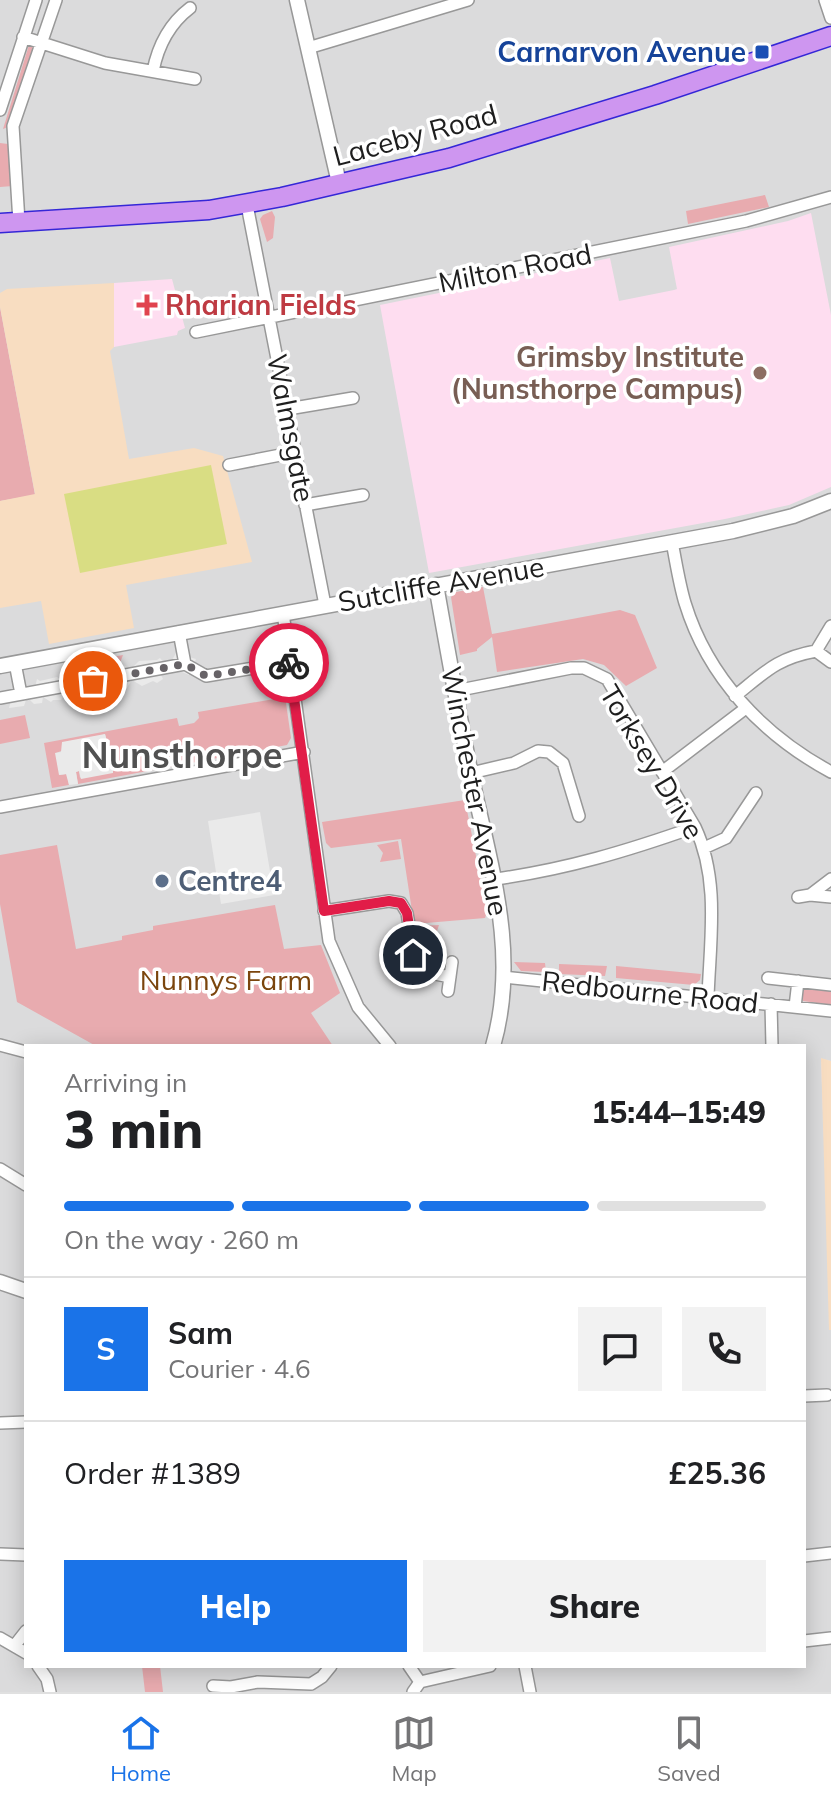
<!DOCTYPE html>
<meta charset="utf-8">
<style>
body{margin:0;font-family:Mulish,sans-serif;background:#f2f2f2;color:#202124;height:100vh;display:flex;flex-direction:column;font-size:30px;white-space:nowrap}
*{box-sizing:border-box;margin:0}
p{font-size:26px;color:#757577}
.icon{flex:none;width:44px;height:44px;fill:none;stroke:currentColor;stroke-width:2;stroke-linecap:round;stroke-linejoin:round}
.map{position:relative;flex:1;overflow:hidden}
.drawer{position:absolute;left:24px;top:1044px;width:782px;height:624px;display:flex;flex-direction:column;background:#fff;border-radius:0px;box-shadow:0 4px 20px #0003}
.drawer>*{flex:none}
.pin{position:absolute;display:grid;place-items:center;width:68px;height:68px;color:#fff;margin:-34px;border:4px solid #fff;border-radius:50%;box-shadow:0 2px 8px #0007}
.courier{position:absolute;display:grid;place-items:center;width:80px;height:80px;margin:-40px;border:6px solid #e11d48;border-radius:50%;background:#fff;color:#222;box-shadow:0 2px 10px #0007}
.overview em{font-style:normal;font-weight:800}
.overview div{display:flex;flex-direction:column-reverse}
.overview{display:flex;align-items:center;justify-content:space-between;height:136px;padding:0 40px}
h1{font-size:52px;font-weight:800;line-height:60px}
.bar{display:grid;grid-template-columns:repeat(4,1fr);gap:12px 8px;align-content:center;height:96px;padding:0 40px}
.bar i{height:10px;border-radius:6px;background:#e0e0e0}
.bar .active{background:#1a73e8}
.bar p{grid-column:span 4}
.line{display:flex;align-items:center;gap:20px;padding:0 40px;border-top:2px solid #e0e0e0}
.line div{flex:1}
.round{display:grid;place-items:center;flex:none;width:84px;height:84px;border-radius:0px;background:#f2f2f2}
.button{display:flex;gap:16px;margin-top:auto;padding:16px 40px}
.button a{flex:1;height:92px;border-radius:0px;background:#1a73e8;color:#fff;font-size:32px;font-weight:800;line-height:92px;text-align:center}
.button a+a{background:#f2f2f2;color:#202124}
.tabs{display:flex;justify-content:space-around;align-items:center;height:112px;border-top:2px solid #e0e0e0;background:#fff;font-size:22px;color:#757577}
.tabs a{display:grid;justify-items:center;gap:4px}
.tabs .active{color:#1a73e8}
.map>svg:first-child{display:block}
.residential{fill:#dbdbdc;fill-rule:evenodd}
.education{fill:#feddf0}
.grass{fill:#e8abaf}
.park{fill:#f8ddc1}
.pitch{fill:#d9dd83}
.parking{fill:#eaeaea}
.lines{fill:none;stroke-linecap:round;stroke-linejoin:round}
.minor-casing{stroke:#989898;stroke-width:14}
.tertiary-casing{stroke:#989898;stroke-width:17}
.trunk-casing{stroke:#3527d7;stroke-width:21}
.minor{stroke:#fff;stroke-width:11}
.tertiary{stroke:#fff;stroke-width:14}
.trunk{stroke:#ce96f0;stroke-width:18}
.done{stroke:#676367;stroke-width:8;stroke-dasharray:0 14.4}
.route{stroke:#e11d48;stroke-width:10}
.transit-dot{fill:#1a4fb4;stroke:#fff;stroke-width:3}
.health-dot{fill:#e0444e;stroke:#fff;stroke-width:3}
.education-dot{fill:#8d6e63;stroke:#fff;stroke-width:3}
.service-dot{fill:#5c6f8a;stroke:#fff;stroke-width:3}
.labels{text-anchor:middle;stroke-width:7;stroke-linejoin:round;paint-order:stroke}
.transit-label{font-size:28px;font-weight:bold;fill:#164399;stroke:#fff;text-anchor:end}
.street-label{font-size:28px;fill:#1e1e1e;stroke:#fff}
.health-label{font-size:28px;font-weight:bold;fill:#be3a42;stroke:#fff;text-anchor:start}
.education-label{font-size:28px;font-weight:bold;fill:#785e54;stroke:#fff;text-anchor:end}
.service-label{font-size:28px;font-weight:bold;fill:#4e5e75;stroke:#fff;text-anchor:start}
.park-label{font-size:28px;fill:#7b450d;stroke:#fff}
.district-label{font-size:36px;font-weight:bold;fill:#515151;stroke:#fff}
</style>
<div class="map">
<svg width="831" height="1692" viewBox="0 0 831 1692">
<rect width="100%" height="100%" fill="#efe4ee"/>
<!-- residential -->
<path class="residential" d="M0 0H831V1061L821 1059 831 1330V1692H0ZM26 1046H804V1666H26Z"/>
<!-- education -->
<path class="education" d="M811 213 831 315V487L789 505 725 519 429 573 380 305 610 258 619 301 674 290 677 289 669 247 788 221Z
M172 279 185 328 178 331 177 335 114 347V283Z"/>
<!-- grass -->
<path class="grass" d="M29 45 33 47 8 127 3 129Z
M0 143 8 144 13 186 0 187Z
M765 195 769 207 688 224 686 211Z
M272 211 275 217 273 238 267 242 260 219 263 215Z
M0 307 35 495 0 501Z
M483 587 492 634 620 610 635 615 657 668 626 686 604 665 583 659 497 672 492 637 477 649V651L460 655 451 597 456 592Z
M123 655 120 663 79 670 73 664Z
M276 672 282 675 291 738 287 745 78 784 76 772 79 771 80 778 110 756 105 734 56 753 60 775 67 774 69 785 52 788 44 743 177 718 179 726 194 723 199 718 198 712 280 698Z
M25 715 30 738 0 744V720Z
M465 800 487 912 485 918 414 924 401 839 331 848 326 843 322 822Z
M398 841 401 859 380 862 383 853 377 845Z
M57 845 76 949 122 940V936L153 930V926L275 905 284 949 321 945 340 993 311 1013 333 1046H96L17 1002 0 904V855Z
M439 925 436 934 442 943 419 945 415 926Z
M514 962 545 963 546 972 521 971Z
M559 964 607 966 605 976 559 974Z
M616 966 701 974 700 980 694 985 616 978Z
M805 986 831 988V1005L803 1001 802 988Z
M142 1666H160L163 1692H145Z"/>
<!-- park -->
<path class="park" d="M114 283V347L110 351 129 459 194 448 223 456 252 562 126 585 134 628 49 644 41 601 0 608V501L35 494 0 307V293L7 289Z
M821 1058 831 1061V1330H829Z"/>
<!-- pitch -->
<path class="pitch" d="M211 465 227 544 80 573 64 494Z"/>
<!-- parking -->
<path class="parking" d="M185 652 189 657 196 659 189 675 175 669 161 675 163 679 157 683 153 681 142 686 132 680 126 689 122 687 119 690 115 688 112 692 102 685 96 694H83L80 697 72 691 67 700 63 697 61 700H53L51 702 43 697 42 703 34 704 27 697 24 706 9 708 11 700 6 693 11 690 35 687 37 679 40 681 57 677 64 682 74 681 78 673 82 672H90L87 677H90L93 672 100 676 105 670 111 674 114 672 109 669 116 665 119 667 121 664 131 669 139 661 157 660 160 658 164 663 171 662 176 653Z
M105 734 107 741 110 740 109 756H113V773L81 779 79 771 76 772 78 784 69 785 66 774 59 775 55 753 61 752 62 742Z
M260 812 274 895 221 904 208 821Z"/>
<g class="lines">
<!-- minor casing -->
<g class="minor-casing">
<path id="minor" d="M825 0 831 18
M23 37 105 63 195 79
M308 48 468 0
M153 71C158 46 169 24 190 8
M0 110 36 0
M247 205 325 605
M19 222 13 126 56 0
M196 332 746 221 831 197
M288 409 353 398
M229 465 296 452
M305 505 363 495
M672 542C676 562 679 583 685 603 708 678 763 735 831 772
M283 613 329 941 358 1007 390 1046
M179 632 185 664
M816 651 831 662
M15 663 21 694
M455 691 571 668H584L607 679 695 827C720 880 710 940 708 997
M735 696C765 672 777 658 816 651L831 626
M0 698 185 664 206 676 289 662
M662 772 746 708
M471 773 514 763 538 751 549 752 563 763 579 816
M0 807 304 752
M704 848 726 838 756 793
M496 879C567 869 627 851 695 827
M810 895 831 879
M798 897 810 895 831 897
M324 911 389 901 401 903 407 913 415 960 430 973 450 977
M504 977 831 1011
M768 978 831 985
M448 991 452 962
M771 1004 772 1046
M795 1007 798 981
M0 1045 26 1052
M0 1169 26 1185
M804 1396 827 1395
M0 1423 26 1422
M0 1554 26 1555
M804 1556 831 1553
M0 1638 26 1653
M804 1641 831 1638
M15 1645 26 1631
M38 1666 47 1679 50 1692
M409 1666 420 1682
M525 1666 530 1692
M213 1686 231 1687 258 1682 311 1684 322 1677 331 1666
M413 1692 420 1682 490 1666"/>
</g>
<!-- tertiary casing -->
<g class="tertiary-casing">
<path id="tertiary" d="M297 0 339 183
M436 585C447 647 458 709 470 770 489 862 520 952 493 1046
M0 666 733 531 793 516 831 501
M0 1282 26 1291"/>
</g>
<!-- trunk casing -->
<g class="trunk-casing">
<path id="trunk" d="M0 223 209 210 282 197 449 158 655 95 831 36"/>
</g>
<!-- minor -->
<use href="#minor" class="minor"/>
<!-- tertiary -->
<use href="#tertiary" class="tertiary"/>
<!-- trunk -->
<use href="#trunk" class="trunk"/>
</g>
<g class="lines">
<!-- done -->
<path class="done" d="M93 681 185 664 206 676 289 663"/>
<!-- route -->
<path class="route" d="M289 663 324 911 389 901 401 903 407 913 413 955"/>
</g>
<!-- markers -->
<rect class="transit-dot" x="754" y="44" width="16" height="16" rx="4"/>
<path class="health-dot" d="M143 293h8v8h8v8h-8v8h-8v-8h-8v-8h8z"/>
<circle class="education-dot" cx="760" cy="373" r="8"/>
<circle class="service-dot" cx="162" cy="881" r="8"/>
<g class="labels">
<!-- transit labels -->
<g class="transit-label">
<text x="746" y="62">Carnarvon Avenue</text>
</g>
<!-- street labels -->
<g class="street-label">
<text transform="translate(415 135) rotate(-15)" y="10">Laceby Road</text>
<text transform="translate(515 268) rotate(-11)" y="10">Milton Road</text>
<text transform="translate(291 428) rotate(79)" y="10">Walmsgate</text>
<text transform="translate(441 584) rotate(-10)" y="10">Sutcliffe Avenue</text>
<text transform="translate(652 762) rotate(59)" y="10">Torksey Drive</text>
<text transform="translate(475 791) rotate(79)" y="10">Winchester Avenue</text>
<text transform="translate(650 992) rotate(6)" y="10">Redbourne Road</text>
</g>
<!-- health labels -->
<g class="health-label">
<text x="165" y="315">Rharian Fields</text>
</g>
<!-- education labels -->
<g class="education-label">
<text x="744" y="367">Grimsby Institute<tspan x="744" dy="32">(Nunsthorpe Campus)</tspan></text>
</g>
<!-- service labels -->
<g class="service-label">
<text x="178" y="891">Centre4</text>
</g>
<!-- park labels -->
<g class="park-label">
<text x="226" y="990">Nunnys Farm</text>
</g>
<!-- district labels -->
<g class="district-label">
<text x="182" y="768">Nunsthorpe</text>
</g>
</g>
</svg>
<div class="pin" style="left:93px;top:681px;background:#ea580c"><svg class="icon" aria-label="bag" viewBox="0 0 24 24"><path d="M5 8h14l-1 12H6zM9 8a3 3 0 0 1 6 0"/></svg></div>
<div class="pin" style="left:413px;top:955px;background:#1f2937"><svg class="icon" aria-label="home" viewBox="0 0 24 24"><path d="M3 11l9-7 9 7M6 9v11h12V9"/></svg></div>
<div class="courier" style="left:289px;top:663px"><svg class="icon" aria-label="bike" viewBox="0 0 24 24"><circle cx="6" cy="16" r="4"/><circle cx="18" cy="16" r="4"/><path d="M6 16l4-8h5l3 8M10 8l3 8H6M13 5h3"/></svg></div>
<section class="drawer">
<div class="overview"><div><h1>3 min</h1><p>Arriving in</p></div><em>15:44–15:49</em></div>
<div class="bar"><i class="active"></i><i class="active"></i><i class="active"></i><i></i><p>On the way · 260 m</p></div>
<div class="line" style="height:144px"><b class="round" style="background:#1a73e8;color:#fff">S</b><div><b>Sam</b><p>Courier · 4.6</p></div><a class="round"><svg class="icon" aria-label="chat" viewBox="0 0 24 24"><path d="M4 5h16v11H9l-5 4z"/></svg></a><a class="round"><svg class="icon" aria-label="phone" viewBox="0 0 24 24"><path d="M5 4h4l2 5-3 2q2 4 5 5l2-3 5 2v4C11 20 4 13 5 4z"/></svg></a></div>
<div class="line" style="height:104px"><div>Order #1389</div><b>£25.36</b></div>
<div class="button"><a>Help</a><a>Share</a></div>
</section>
</div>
<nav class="tabs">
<a class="active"><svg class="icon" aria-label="home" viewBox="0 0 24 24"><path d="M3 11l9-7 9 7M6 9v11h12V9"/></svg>Home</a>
<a><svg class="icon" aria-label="map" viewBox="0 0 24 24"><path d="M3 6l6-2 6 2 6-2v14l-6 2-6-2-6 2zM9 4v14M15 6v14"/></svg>Map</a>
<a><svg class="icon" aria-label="saved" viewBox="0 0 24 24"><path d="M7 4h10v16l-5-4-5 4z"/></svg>Saved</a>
</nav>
